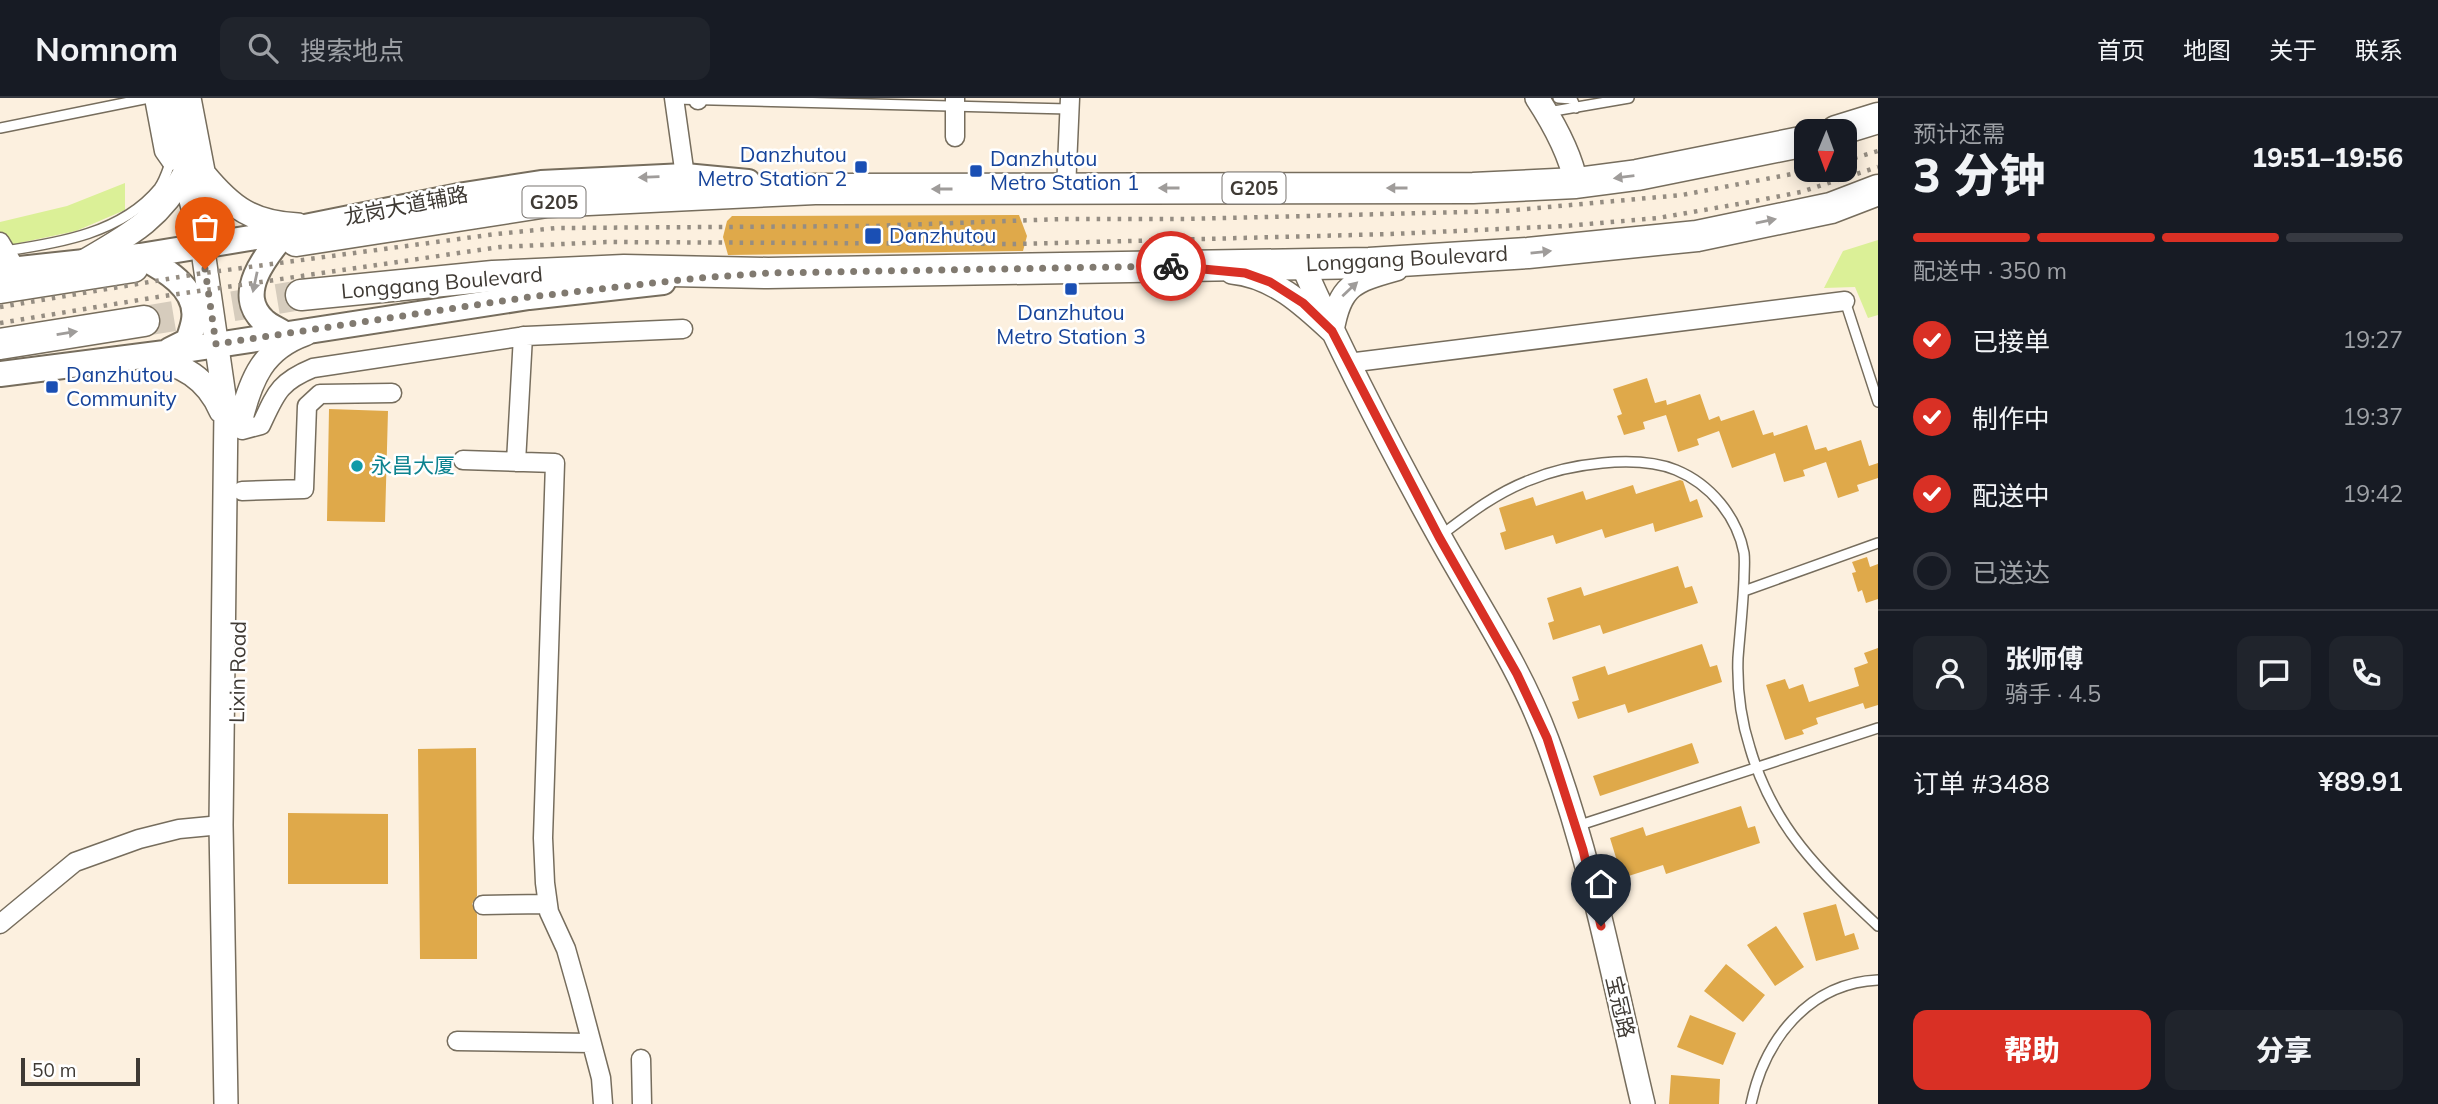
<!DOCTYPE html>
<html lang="zh">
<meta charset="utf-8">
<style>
body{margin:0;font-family:Mulish,"Noto Sans SC",sans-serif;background:#20242c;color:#f1f3f6;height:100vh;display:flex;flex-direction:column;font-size:26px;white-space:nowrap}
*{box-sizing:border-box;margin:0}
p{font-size:23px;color:#9ea1a6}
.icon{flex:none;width:38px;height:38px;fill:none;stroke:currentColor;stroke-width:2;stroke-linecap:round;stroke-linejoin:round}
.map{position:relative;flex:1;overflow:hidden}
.sheet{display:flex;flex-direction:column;background:#171b24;width:560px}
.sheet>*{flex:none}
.needle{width:46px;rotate:181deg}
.tools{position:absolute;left:1794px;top:21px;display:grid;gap:14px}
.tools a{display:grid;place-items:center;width:63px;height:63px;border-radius:14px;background:#171b24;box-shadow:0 4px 18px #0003;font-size:35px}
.scale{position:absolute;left:21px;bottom:18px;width:119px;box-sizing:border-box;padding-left:7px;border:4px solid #3f3a34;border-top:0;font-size:19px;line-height:24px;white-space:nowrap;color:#3f3a34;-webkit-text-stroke:5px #fff;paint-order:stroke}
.pin{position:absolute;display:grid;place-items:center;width:60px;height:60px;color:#fff;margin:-72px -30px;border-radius:50% 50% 50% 0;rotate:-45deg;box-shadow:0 0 7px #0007}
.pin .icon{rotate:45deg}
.courier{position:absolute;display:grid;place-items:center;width:70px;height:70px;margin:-35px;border:5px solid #d93025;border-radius:50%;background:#fff;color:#222;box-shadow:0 2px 9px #0007}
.overview em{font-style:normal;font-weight:800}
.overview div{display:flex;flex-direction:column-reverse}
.overview{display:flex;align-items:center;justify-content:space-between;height:119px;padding:0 35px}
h1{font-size:46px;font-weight:800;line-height:52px}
.bar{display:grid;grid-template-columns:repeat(4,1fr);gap:10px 7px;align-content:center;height:84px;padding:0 35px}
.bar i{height:9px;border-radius:5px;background:#363941}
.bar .active{background:#d93025}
.bar p{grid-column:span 4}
.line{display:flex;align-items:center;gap:18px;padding:0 35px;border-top:2px solid #363941}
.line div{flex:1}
.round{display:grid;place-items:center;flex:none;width:74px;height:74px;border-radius:14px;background:#20242c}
ol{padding:0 35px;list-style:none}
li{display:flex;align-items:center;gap:21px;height:77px}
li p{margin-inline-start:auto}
li .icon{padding:7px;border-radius:50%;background:#d93025;color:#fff;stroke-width:4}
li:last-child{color:#9ea1a6}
li i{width:38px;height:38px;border:4px solid #363941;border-radius:50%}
.cta{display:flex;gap:14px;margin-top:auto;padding:14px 35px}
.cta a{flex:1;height:80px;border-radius:14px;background:#d93025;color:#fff;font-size:28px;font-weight:800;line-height:80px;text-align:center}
.cta a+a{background:#20242c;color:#f1f3f6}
header{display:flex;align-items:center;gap:42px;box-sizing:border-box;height:98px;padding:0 35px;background:#171b24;border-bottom:2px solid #363941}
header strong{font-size:33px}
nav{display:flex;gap:38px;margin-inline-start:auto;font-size:24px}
.search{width:490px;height:63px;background:#20242c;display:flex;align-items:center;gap:18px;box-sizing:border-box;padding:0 24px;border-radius:14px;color:#9ea1a6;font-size:26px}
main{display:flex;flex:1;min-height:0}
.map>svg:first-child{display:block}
.green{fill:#dbf097}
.building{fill:#dfa94a}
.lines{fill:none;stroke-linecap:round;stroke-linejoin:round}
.trunk-tunnel{stroke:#d6ccbd;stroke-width:30;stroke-dasharray:30 15;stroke-linecap:butt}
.service-casing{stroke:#766d5d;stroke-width:12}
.minor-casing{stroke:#766d5d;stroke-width:21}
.tertiary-casing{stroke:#766d5d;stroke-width:26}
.secondary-casing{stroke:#766d5d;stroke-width:28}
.trunk-casing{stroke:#766d5d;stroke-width:33}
.service{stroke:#fff;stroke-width:9}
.minor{stroke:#fff;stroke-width:18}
.tertiary{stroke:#fff;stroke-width:23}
.secondary{stroke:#fff;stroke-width:24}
.trunk{stroke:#fff;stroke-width:30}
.rail{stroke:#958d82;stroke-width:4.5;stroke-dasharray:3.5 7;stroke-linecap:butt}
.oneway{fill:#9f9c9a}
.done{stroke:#817a70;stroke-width:7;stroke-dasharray:0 12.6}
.route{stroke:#d93025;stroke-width:9}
.transit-dot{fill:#1a4fb4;stroke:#fff;stroke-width:2.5}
.culture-dot{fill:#0f9aa8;stroke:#fff;stroke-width:2.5}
.labels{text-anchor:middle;stroke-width:5;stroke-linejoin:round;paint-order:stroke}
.shield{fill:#fff;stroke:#797571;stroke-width:2}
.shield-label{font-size:19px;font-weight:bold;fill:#3f3a34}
.transit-label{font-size:21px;fill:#164399;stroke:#fff;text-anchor:start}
.street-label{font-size:21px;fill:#3f3a34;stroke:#fff}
.culture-label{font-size:21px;fill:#0d838f;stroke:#fff;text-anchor:start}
</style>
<header>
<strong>Nomnom</strong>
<div class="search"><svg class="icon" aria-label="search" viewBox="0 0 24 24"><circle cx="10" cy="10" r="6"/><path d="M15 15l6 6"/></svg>搜索地点</div>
<nav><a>首页</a><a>地图</a><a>关于</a><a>联系</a></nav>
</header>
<main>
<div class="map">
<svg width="1878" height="1006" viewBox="0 0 1878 1006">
<rect width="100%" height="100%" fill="#fcf0df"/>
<!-- green -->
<path class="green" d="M125 85V112L76 133 5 148 0 137V124L67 108Z
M1878 142V217L1868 220 1855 189 1824 190 1843 153Z"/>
<!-- building -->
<path class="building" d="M1019 117 1027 138 1023 153 728 157 723 139 727 123 732 118Z
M1647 280 1655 305 1666 302 1667 307 1700 296 1709 322 1719 318 1721 323 1754 312 1763 337 1773 334 1774 338 1807 327 1815 352 1826 349 1828 353 1861 342 1869 368 1878 365V380L1857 387 1859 393 1838 400 1826 364 1803 372 1805 378 1784 384 1775 355 1732 370 1719 333 1697 341 1699 347 1678 354 1666 317 1643 324 1645 331 1624 337 1617 318 1622 316 1613 291Z
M329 311 388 313 385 424 327 423Z
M1680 382 1683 383 1690 404 1697 401 1703 419 1655 434 1653 425 1605 440 1602 431 1556 446 1553 437 1505 452 1500 435 1506 433 1499 410 1533 399 1536 408 1583 393 1586 402 1633 387 1636 396Z
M1867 459 1870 469 1878 466V501L1866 505 1862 492 1858 494 1852 475 1856 474 1852 464Z
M1678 468 1685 490 1692 488 1698 505 1603 536 1600 527 1553 542 1548 525 1554 523 1547 500 1581 489 1584 498Z
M1702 546 1710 569 1717 567 1722 584 1628 615 1625 606 1578 621 1572 604 1579 602 1572 579 1605 568 1608 577Z
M1878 550V607L1865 611 1863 605 1816 620 1818 626 1802 632 1804 636 1785 642 1766 587 1785 581 1789 591 1803 586 1809 604 1859 588 1854 570 1868 565 1864 555Z
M1692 645 1699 665 1600 698 1593 678Z
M476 650 477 798 472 806 477 816V861H420L418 651Z
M1741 708 1748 730 1755 728 1760 745 1666 776 1663 767 1616 782 1611 765 1617 763 1610 740 1643 729 1646 738Z
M288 715 388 716V786H288Z
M1836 806 1845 838 1854 835 1859 851 1816 863 1803 815Z
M1776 828 1804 869 1775 888 1747 847Z
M1726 866 1765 897 1743 924 1704 893Z
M1690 917 1736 935 1723 967 1677 949Z
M1671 977 1720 981 1719 1006H1669Z"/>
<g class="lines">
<!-- trunk-tunnel -->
<path class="trunk-tunnel" d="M144 223 301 197"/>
<!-- service casing -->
<g class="service-casing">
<path id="service" d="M1558 0 1572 1 1576 10
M674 1 1069 11
M1548 14 1629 0
M0 30 149 0
M5 153C59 145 122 135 159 90 165 82 168 70 172 60
M1845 203 1878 304
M1440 438C1469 416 1496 395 1530 382 1568 366 1636 356 1676 372 1710 386 1737 418 1744 455 1745 463 1744 473 1744 481 1743 508 1740 534 1738 560 1737 589 1741 622 1750 650 1773 729 1819 773 1878 828
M1744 493 1878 445
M1577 728 1878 630
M1751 1006C1764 943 1808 885 1878 882"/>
</g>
<!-- minor casing -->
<g class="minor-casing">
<path id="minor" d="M154 0 164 53 171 63
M674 0 685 78
M698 0V2
M955 39V0
M1066 91 1070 0
M0 144 16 171
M1348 265 1845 203
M242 332 261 327C276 295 279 284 313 270L526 238 683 231
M463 362 555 365 543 740 545 785 549 814 566 851 579 897 601 980 603 1006
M516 364 523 238
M242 393 304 391 307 308 320 296 392 295
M483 807 548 806
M0 826 75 764 139 741 179 731 221 727
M457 943 591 945
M641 961 642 1006"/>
</g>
<!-- tertiary casing -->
<g class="tertiary-casing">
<path id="tertiary" d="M172 0 191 102 202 146 226 312 221 727 226 1006
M189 0 216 141
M1537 0C1554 26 1570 55 1576 85
M204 76C232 110 253 125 298 127
M83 164C128 138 161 121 186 73
M1302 166C1344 260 1391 351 1441 441 1477 506 1521 571 1547 642 1591 759 1614 884 1643 1006
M1232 174C1273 178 1303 206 1332 233 1340 187 1353 183 1396 171
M145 261C181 264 207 280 221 313
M241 321C251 281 263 251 305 236"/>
</g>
<!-- secondary casing -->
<g class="secondary-casing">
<path id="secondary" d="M140 158C163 170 199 190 194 222 193 229 190 237 188 243L170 252
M0 173 140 158 250 140 464 97 541 85 685 78 748 84
M283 235C277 231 269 228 264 223 232 194 270 153 289 130
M0 276 165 255 529 199 663 184"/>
</g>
<!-- trunk casing -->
<g class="trunk-casing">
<path id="trunk" d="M1836 33 1878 20
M296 143 547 104 815 91 1473 90 1576 85 1637 77 1806 43
M0 190 133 169
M301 197 493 178 624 172 768 175 1369 165 1528 155 1697 138 1831 110 1878 92
M0 246 144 223"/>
</g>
<!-- service -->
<use href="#service" class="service"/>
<!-- minor -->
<use href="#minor" class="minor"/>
<!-- tertiary -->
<use href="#tertiary" class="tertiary"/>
<!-- secondary -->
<use href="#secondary" class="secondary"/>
<!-- trunk -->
<use href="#trunk" class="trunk"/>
<!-- rail -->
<path class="rail" d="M1844 63 1878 53
M0 209 197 176 496 136 557 130 873 128 1062 121H1186L1504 113 1682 97 1813 72
M0 225 151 200 500 149 606 144 1016 146 1391 136 1565 128 1658 120 1750 104 1801 94 1878 69"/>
</g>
<!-- one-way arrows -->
<defs><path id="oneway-solid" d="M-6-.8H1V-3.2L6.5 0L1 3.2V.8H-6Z" transform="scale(1.75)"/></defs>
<g class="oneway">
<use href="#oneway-solid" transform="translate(649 79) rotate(178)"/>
<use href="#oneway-solid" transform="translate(1624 79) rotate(173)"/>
<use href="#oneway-solid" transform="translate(1169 90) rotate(180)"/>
<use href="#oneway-solid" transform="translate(1397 90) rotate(180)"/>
<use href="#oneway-solid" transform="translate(942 91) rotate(180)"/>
<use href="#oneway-solid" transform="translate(1766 123) rotate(-12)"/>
<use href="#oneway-solid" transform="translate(1541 154) rotate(-6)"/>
<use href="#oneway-solid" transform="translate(255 184) rotate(102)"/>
<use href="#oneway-solid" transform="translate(1350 191) rotate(-43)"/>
<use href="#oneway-solid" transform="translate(67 235) rotate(-9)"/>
</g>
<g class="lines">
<!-- done -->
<path class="done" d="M205 171 216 246 529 199 698 180 768 175 1171 168"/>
<!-- route -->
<path class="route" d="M1171 168 1245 175 1270 184 1303 205 1332 233 1439 439 1517 576 1547 640 1583 752 1601 828"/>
</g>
<!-- markers -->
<g class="transit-dot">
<rect x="854" y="62" width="14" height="14" rx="3.5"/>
<rect x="969" y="66" width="14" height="14" rx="3.5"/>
<rect x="864" y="129" width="18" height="18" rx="3.5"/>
<rect x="1064" y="184" width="14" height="14" rx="3.5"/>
<rect x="45" y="282" width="14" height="14" rx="3.5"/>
</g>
<circle class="culture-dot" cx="357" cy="368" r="7"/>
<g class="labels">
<!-- shield labels -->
<g class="shield">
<rect x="1222.5" y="74.5" width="63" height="31" rx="5"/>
<rect x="522.5" y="88.5" width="63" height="31" rx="5"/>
</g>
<g class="shield-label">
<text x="1254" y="97">G205</text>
<text x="554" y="111">G205</text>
</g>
<!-- transit labels -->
<g class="transit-label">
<text x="847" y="64" text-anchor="end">Danzhutou<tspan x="847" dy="24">Metro Station 2</tspan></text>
<text x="990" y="68">Danzhutou<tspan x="990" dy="24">Metro Station 1</tspan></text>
<text x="889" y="145">Danzhutou</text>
<text x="1071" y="222" text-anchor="middle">Danzhutou<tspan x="1071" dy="24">Metro Station 3</tspan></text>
<text x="66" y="284">Danzhutou<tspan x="66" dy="24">Community</tspan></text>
</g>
<!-- street labels -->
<g class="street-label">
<text transform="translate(406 108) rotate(-11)" y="7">龙岗大道辅路</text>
<text transform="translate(1407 161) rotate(-3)" y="7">Longgang Boulevard</text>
<text transform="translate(442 185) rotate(-5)" y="7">Longgang Boulevard</text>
<text transform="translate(238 574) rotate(-89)" y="7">Lixin Road</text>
<text transform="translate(1620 909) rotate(77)" y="7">宝冠路</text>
</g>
<!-- culture labels -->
<g class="culture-label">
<text x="371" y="375">永昌大厦</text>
</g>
</g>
</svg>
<div class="tools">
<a><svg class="needle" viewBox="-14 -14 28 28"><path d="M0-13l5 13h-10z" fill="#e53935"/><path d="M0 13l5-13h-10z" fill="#9ea1a6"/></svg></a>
</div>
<div class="scale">50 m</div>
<div class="pin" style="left:205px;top:171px;background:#ea580c"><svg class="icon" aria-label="bag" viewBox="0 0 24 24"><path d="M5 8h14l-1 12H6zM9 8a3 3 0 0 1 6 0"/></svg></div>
<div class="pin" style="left:1601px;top:828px;background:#1f2937"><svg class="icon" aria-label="home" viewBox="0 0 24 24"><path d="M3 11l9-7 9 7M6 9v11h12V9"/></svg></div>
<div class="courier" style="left:1171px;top:168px"><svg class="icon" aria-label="bike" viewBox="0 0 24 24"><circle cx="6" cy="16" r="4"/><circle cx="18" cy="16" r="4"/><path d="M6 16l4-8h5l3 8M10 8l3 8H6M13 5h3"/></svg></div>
</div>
<section class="sheet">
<div class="overview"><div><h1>3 分钟</h1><p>预计还需</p></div><em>19:51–19:56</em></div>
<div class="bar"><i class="active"></i><i class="active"></i><i class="active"></i><i></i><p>配送中 · 350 m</p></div>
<ol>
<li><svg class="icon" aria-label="check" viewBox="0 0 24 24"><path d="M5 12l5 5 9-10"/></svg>已接单<p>19:27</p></li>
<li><svg class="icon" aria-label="check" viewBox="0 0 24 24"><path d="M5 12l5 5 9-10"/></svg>制作中<p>19:37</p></li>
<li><svg class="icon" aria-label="check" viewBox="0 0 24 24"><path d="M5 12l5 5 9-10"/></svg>配送中<p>19:42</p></li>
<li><i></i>已送达</li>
</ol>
<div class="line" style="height:126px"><a class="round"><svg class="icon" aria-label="person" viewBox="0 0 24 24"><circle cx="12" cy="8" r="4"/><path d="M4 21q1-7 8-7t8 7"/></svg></a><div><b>张师傅</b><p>骑手 · 4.5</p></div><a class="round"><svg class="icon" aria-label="chat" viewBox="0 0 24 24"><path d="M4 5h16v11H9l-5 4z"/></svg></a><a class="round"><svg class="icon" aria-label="phone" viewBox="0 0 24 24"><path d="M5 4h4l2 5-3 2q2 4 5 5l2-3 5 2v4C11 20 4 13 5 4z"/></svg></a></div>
<div class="line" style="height:91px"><div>订单 #3488</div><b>¥89.91</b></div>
<div class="cta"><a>帮助</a><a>分享</a></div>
</section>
</main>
